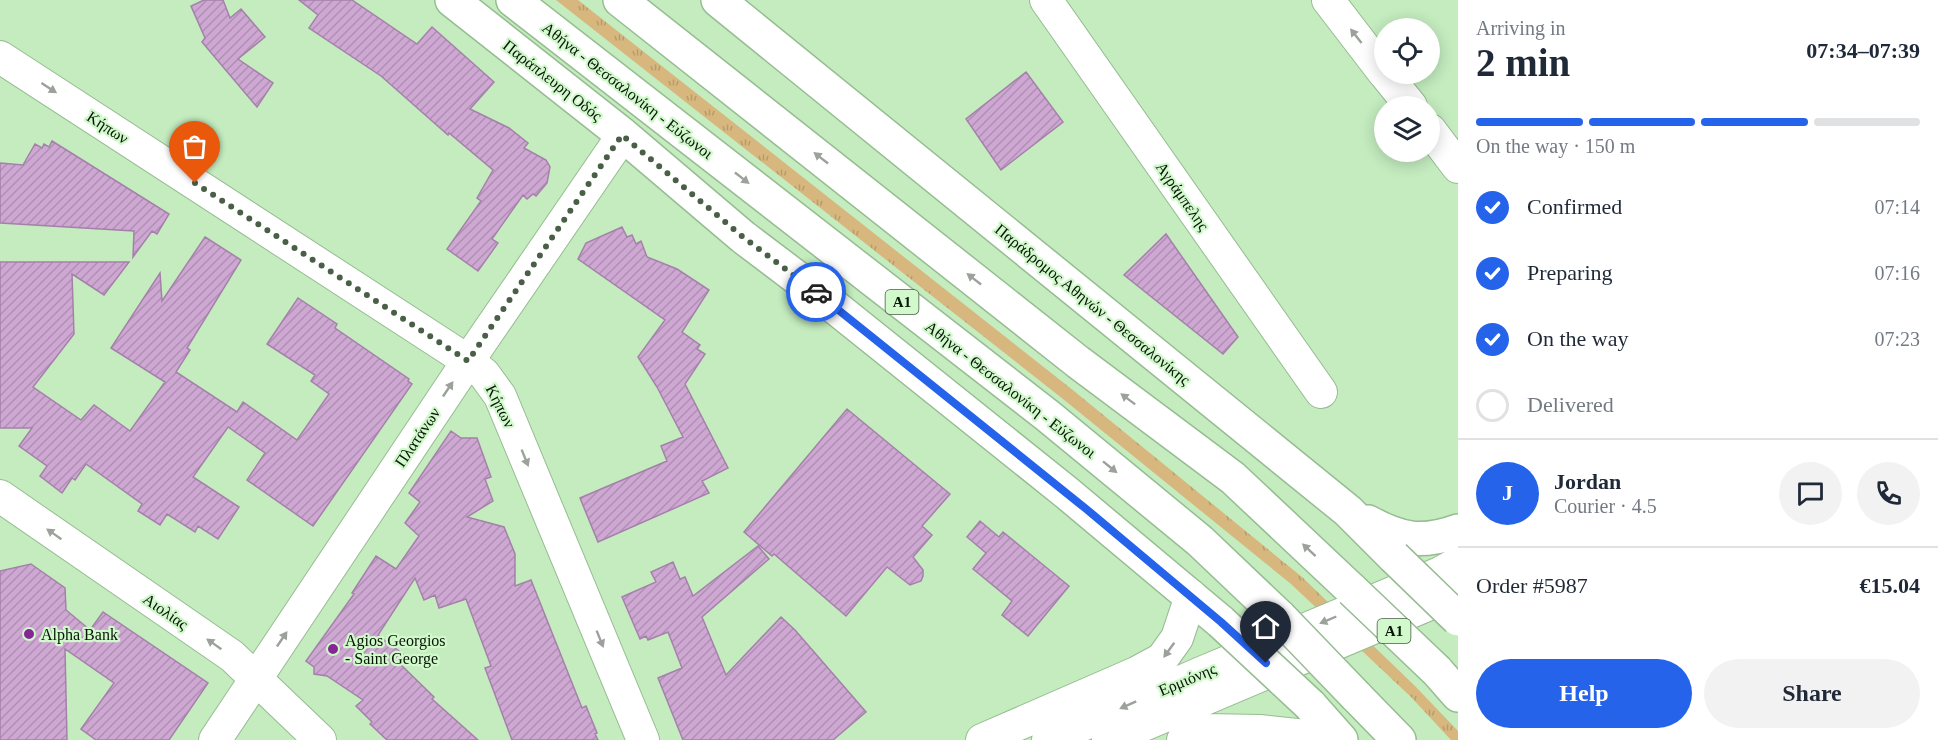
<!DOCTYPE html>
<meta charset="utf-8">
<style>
body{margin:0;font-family:"Times New Roman",serif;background:#f2f2f3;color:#1f2937;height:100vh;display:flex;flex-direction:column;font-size:22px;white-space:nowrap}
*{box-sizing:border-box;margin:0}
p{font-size:20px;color:#747a83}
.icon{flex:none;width:33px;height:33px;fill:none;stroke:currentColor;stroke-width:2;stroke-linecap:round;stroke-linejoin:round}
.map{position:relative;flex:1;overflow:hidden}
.details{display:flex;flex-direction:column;background:#fff;width:480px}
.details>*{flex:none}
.buttons{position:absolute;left:1374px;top:18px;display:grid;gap:12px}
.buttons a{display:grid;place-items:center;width:66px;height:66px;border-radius:50%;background:#fff;box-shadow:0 3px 15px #0003;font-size:30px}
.pin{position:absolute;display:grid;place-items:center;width:51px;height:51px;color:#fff;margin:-62px -26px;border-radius:50% 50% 50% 0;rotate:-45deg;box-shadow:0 0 6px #0007}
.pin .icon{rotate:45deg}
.courier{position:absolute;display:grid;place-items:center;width:60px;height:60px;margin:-30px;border:4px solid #2563eb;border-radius:50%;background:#fff;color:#222;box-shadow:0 2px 8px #0007}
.summary em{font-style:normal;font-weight:700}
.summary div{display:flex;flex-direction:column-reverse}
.summary{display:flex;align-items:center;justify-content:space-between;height:102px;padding:0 18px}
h1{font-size:39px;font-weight:700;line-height:45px}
.bar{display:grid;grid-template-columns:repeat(4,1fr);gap:9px 6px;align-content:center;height:72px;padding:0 18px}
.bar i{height:8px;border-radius:4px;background:#e0e1e3}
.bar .on{background:#2563eb}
.bar p{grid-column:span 4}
.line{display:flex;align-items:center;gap:15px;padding:0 18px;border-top:2px solid #e0e1e3}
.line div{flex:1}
.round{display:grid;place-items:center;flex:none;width:63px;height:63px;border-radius:32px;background:#f2f2f3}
ol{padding:0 18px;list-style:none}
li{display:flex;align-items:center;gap:18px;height:66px}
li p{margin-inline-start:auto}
li .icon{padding:6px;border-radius:50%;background:#2563eb;color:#fff;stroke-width:4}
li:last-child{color:#747a83}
li i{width:33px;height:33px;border:3px solid #e0e1e3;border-radius:50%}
.primary-button{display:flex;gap:12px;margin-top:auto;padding:12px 18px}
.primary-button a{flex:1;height:69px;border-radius:36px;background:#2563eb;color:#fff;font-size:24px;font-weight:700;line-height:69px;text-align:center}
.primary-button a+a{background:#f2f2f3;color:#1f2937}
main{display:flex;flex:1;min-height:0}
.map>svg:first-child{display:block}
.grass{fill:url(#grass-tufts)}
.building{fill:url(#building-hatch);stroke:#a580aa;stroke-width:1.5}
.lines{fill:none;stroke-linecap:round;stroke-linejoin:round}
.minor-casing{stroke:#96bc91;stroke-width:34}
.major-casing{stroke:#96bc91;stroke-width:36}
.highway-casing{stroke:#96bc91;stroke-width:36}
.minor{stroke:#fff;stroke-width:32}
.major{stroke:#fff;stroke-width:33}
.highway{stroke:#fff;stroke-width:33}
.major-bridge-casing{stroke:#96bc91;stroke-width:36;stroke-linecap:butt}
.highway-bridge-casing{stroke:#96bc91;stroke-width:36;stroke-linecap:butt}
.major-bridge{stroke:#fff;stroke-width:33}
.highway-bridge{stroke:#fff;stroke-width:33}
.oneway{fill:#9ca19b}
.done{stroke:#496047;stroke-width:6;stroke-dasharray:0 10.8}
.route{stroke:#2563eb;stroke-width:8}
.poi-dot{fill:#842792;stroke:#d1f9cc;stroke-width:2}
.labels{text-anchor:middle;stroke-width:4.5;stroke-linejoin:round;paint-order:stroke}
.shield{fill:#d1f9cc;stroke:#445941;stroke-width:1.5}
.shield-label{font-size:15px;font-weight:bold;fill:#071506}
.street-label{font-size:16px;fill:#071506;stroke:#d1f9cc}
.poi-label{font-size:16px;fill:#071506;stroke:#d1f9cc;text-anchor:start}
</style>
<main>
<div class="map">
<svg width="1458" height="740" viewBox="0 0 1458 740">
<defs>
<pattern id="grass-tufts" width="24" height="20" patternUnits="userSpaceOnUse" patternTransform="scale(1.5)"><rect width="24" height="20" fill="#d7b77e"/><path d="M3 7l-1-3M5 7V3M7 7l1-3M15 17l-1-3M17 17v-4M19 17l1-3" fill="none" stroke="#b79c6b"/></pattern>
<pattern id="building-hatch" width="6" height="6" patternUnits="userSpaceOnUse" patternTransform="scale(1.5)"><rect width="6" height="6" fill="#cea8d3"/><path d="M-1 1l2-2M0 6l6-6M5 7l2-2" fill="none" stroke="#af90b4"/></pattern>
</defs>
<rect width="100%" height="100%" fill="#c4ecbf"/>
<!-- grass -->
<path class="grass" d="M556 0H578L1069 387 1302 577 1415 686 1458 731V740H1451L1411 697 1291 584 1063 399Z"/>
<!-- building -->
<path class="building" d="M204 0H223L230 18 241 9 265 37 238 59 273 83 257 107 202 42 205 38 191 6Z
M299 0H352L417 44 432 27 494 82 470 109 509 128 528 143 524 148 546 160 550 167 547 183 536 196 533 194 527 199 523 195 492 239 498 243 478 271 447 249 481 201 477 198 493 170 449 133 448 135 381 76 309 28 318 15Z
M1026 72 1063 122 1001 170 966 119Z
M52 141 169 214 157 234 152 231 133 257 134 231 0 223V163L23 165 35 144 42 148 44 144 49 147Z
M622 227 627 237 632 235 636 244 641 241 647 257 677 269 709 290 682 332 700 345 697 349 705 354 685 384 728 468 702 481 709 493 598 542 580 498 667 461 661 446 683 437 657 387 638 357 665 320 578 259 586 243Z
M1166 234 1238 337 1223 354 1124 275Z
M205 237 241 260 187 348 190 350 176 372 237 412 243 402 297 440 329 394 311 381 315 375 267 344 298 298 337 324 335 328 409 379 408 381 412 384 313 526 247 480 265 453 228 427 193 477 239 507 218 539 198 526 195 532 167 514 160 525 138 511 142 504 86 464 75 480 72 478 62 493 40 476 47 466 19 446 32 428H0V262H129L104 295 72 274 74 334 33 387 81 420 94 405 130 431 165 382 111 348 160 273 162 301Z
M847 409 950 494 922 526 932 535 913 557 923 570V576L921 581 910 585 887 567 846 616 774 554 772 556 744 532Z
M451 431 461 438H477L491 477 485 479 493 501 467 517 504 527 515 554V586L531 580 582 708 586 706 597 733 595 734 598 740H512L485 668 491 666 466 599 439 608 435 595 424 600 415 578 378 635 403 654 397 661 434 697 432 699 478 740H387L370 724 372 722 356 706 363 700 327 676 314 674V667L306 661 354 594 352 593 376 556 396 569 419 536 405 523 420 502 409 493Z
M980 521 999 537 1003 532 1069 586 1028 636 1002 615 1012 601 973 569 986 553 967 537Z
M758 546 769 559 702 617 726 675 781 617 795 630 866 712 833 740H683L658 678 682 668 668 632 648 640 646 636 640 639 622 597 656 582 651 572 673 562 680 579 685 577 693 596Z
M31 564 65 588 66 610 90 630 103 612 208 683 169 740H96L81 729 114 683 65 649 67 740H0V571Z"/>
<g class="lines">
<!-- minor casing -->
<g class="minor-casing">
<path id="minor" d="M1046 0 1321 392
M1328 0 1384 73
M0 57 468 361 484 374 500 396 643 740
M1385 74 1411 106
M1430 130 1458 167
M0 496 232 656 320 740
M215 740 468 361 623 135
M982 740 1136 673 1162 659 1177 638 1191 596
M1048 740 1201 673 1440 573 1458 563
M1108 740 1458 592
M1183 740 1206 730 1260 731 1306 736 1319 740"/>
</g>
<!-- major casing -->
<g class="major-casing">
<path id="major" d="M452 0 623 135 743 237 821 296 1067 493 1221 622
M718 0 1348 511 1394 557
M1368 522C1401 540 1422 544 1458 531
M1310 705 1341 740"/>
</g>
<!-- highway casing -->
<g class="highway-casing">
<path id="highway" d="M513 0 1048 416 1200 541 1280 617
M620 0 1078 362 1233 478 1352 590
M1437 671 1458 695
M1356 696 1399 740"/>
</g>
<!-- minor -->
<use href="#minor" class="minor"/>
<!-- major -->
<use href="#major" class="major"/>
<!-- highway -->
<use href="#highway" class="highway"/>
<!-- major-bridge casing -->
<g class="major-bridge-casing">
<path id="major-bridge" d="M1394 557 1458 619
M1221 622 1310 705"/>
</g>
<!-- highway-bridge casing -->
<g class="highway-bridge-casing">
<path id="highway-bridge" d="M1352 590 1437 671
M1280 617 1356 696"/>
</g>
<!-- major-bridge -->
<use href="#major-bridge" class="major-bridge"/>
<!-- highway-bridge -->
<use href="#highway-bridge" class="highway-bridge"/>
</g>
<!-- one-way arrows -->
<defs><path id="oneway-solid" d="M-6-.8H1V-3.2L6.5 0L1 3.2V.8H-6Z" transform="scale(1.5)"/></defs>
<g class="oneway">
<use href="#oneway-solid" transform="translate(1356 36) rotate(-128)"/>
<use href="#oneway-solid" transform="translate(49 88) rotate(33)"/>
<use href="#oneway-solid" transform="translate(821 158) rotate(-142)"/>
<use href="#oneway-solid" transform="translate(742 178) rotate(38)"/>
<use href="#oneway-solid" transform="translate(974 279) rotate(-142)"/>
<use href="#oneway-solid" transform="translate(448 389) rotate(-56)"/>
<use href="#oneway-solid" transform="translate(1128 399) rotate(-143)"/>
<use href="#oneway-solid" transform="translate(525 458) rotate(68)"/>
<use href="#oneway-solid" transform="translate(1110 467) rotate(39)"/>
<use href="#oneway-solid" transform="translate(54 534) rotate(-145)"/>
<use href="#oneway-solid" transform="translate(1309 550) rotate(-137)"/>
<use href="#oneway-solid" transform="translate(1328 620) rotate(157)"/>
<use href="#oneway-solid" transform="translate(282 639) rotate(-56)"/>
<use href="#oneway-solid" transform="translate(600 639) rotate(68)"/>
<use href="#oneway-solid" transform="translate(214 644) rotate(-145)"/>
<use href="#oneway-solid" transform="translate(1169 650) rotate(126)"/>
<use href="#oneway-solid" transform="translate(1128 705) rotate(156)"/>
</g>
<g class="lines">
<!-- done -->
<path class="done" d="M195 183 468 361 622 135 743 237 816 292"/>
<!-- route -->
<path class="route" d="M816 292 1085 508 1221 622 1266 663"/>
</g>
<!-- markers -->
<g class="poi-dot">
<circle cx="29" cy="634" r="6"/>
<circle cx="333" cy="649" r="6"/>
</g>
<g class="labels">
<!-- shield labels -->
<g class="shield">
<rect x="885.5" y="290" width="33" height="24" rx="4.5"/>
<rect x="1377.5" y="619" width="33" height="24" rx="4.5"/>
</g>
<g class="shield-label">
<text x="902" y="307">Α1</text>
<text x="1394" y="636">Α1</text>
</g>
<!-- street labels -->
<g class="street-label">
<text transform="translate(553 80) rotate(38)" y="6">Παράπλευρη Οδός</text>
<text transform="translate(628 90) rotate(38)" y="6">Αθήνα - Θεσσαλονίκη - Εύζωνοι</text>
<text transform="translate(108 127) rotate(33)" y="6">Κήπων</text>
<text transform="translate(1183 196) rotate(55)" y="6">Αγράμπελης</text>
<text transform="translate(1093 304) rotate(39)" y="6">Παράδρομος Αθηνών - Θεσσαλονίκης</text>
<text transform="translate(1011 389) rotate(38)" y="6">Αθήνα - Θεσσαλονίκη - Εύζωνοι</text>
<text transform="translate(501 406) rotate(63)" y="6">Κήπων</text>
<text transform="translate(417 437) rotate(-56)" y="6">Πλατάνων</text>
<text transform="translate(166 611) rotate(35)" y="6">Αιολίας</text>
<text transform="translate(1187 679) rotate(-23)" y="6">Ερμιόνης</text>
</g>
<!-- poi labels -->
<g class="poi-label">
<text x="41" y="640">Alpha Bank</text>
<text x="345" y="646">Agios Georgios<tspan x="345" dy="18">- Saint George</tspan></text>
</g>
</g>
</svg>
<div class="buttons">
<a><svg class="icon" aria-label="locate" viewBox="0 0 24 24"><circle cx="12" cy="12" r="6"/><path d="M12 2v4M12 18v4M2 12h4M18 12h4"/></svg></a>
<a><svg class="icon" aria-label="layers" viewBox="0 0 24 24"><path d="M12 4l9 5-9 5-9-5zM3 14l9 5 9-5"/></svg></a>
</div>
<div class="pin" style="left:195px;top:183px;background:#ea580c"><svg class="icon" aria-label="bag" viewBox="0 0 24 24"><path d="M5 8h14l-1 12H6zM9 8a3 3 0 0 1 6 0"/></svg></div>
<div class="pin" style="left:1266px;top:663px;background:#1f2937"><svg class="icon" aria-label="home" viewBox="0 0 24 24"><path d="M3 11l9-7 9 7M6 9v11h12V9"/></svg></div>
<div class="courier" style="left:816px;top:292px"><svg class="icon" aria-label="car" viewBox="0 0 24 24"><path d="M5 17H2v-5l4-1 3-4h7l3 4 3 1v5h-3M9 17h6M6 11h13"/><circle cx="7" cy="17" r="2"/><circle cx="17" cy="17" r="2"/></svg></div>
</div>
<section class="details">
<div class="summary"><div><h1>2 min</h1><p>Arriving in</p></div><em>07:34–07:39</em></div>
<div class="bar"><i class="on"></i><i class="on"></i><i class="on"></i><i></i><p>On the way · 150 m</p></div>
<ol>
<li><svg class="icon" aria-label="check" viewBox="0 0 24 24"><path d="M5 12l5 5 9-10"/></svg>Confirmed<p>07:14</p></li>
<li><svg class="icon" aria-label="check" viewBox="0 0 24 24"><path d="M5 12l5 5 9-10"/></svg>Preparing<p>07:16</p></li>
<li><svg class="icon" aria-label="check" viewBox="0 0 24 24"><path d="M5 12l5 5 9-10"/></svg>On the way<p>07:23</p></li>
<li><i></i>Delivered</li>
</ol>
<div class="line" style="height:108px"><b class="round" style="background:#2563eb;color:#fff">J</b><div><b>Jordan</b><p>Courier · 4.5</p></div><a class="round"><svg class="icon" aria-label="chat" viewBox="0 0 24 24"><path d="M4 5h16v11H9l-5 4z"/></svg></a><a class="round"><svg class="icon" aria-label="phone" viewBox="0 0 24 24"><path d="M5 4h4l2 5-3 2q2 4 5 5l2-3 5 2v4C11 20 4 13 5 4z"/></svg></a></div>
<div class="line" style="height:78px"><div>Order #5987</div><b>€15.04</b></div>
<div class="primary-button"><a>Help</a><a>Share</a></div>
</section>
</main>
